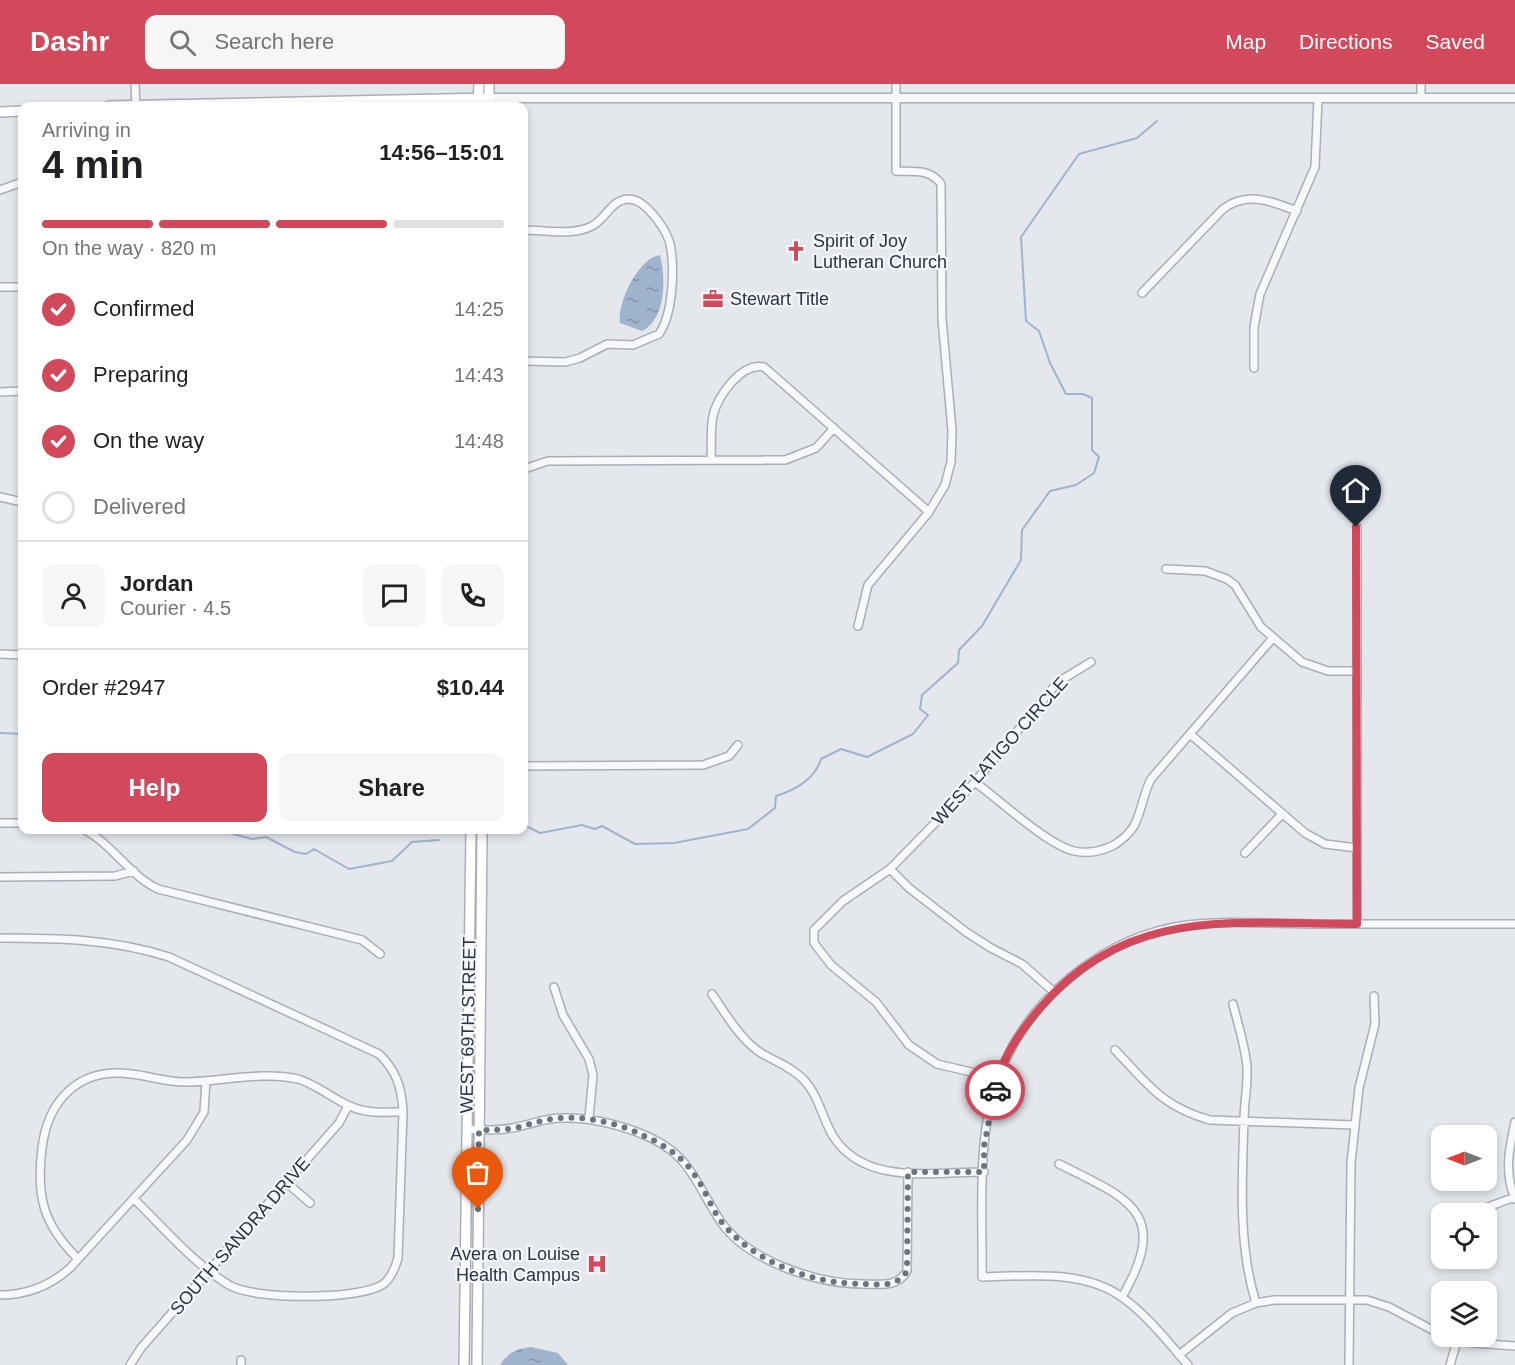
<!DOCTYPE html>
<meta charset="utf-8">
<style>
body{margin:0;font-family:Arial,sans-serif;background:#f6f6f6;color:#202124;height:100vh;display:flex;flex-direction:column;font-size:22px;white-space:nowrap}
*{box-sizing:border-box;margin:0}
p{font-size:20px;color:#757577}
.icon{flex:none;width:33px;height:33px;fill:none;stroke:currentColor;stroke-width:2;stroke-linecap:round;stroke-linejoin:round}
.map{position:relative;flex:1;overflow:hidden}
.sheet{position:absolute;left:18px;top:18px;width:510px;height:732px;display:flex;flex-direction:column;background:#fff;border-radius:12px;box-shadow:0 3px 9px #0003}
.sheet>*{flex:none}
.needle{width:39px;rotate:270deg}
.tools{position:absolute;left:1431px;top:1041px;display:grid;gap:12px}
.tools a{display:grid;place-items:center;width:66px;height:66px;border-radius:12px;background:#fff;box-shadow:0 3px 9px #0003;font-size:30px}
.pin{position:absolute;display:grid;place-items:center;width:51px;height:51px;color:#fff;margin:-62px -26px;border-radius:50% 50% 50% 0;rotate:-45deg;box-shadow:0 0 6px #0007}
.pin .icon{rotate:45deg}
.courier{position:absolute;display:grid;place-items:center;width:60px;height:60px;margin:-30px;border:4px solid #d1495b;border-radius:50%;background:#fff;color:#222;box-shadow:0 2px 8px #0007}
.summary em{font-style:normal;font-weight:800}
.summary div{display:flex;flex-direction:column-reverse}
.summary{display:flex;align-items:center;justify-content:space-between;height:102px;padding:0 24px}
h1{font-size:39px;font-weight:800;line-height:45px}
.bar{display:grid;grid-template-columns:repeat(4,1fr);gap:9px 6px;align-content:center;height:72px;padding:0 24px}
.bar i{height:8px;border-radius:4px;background:#e0e0e0}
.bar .current{background:#d1495b}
.bar p{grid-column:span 4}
.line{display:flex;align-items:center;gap:15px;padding:0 24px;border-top:2px solid #e0e0e0}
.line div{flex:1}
.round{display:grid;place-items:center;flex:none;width:63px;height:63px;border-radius:12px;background:#f6f6f6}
ol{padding:0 24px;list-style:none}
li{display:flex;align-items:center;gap:18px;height:66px}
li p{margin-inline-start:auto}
li .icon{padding:6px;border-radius:50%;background:#d1495b;color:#fff;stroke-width:4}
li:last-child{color:#757577}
li i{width:33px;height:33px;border:3px solid #e0e0e0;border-radius:50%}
.button{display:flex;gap:12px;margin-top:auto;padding:12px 24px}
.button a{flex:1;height:69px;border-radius:12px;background:#d1495b;color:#fff;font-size:24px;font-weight:800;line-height:69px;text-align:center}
.button a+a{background:#f6f6f6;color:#202124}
header{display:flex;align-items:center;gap:36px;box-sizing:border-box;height:84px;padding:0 30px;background:#d1495b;color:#fff}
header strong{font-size:28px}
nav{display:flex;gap:33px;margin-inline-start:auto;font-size:21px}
.search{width:420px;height:54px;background:#f6f6f6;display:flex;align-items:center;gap:15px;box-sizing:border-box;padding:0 21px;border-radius:12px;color:#757577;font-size:22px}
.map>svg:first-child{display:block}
.water{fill:url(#water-ripples)}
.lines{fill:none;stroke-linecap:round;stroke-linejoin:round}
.stream{stroke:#9fb4cc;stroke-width:2}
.minor-casing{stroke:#a9aeb7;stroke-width:10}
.tertiary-casing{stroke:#a9aeb7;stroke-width:11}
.secondary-casing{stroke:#a9aeb7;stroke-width:12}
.minor{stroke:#f7f8fa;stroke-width:7}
.tertiary{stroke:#f7f8fa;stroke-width:8}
.secondary{stroke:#fff;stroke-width:9}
.done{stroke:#6c737f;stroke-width:6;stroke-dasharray:0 10.8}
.route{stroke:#d1495b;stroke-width:8}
.labels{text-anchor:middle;stroke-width:4.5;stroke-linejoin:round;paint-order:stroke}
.poi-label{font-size:18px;fill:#2b3445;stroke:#f4f6f9;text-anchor:start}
.street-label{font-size:18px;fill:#2b3445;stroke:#f4f6f9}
</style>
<header>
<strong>Dashr</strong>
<div class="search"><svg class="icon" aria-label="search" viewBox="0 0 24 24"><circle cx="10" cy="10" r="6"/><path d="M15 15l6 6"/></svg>Search here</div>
<nav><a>Map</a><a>Directions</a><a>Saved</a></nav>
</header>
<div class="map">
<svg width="1515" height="1281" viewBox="0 0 1515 1281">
<defs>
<pattern id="water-ripples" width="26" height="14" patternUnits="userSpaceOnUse" patternTransform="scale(1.5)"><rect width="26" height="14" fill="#9fb4cc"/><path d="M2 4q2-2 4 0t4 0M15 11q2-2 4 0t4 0" fill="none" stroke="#8293a7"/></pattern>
</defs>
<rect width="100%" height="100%" fill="#e4e7ec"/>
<!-- water -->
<path class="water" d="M660 171C666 195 666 235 642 247L620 239C617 219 638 174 660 171Z
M531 1263 558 1269 568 1281H500C508 1268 516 1265 531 1263Z"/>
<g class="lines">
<!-- stream -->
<path class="stream" d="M0 649 22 650
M528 743 540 749 582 741 595 745 602 742 635 760 674 759 748 745 775 724 776 712C795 706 815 695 821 675L841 665 867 673 913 650 928 631 920 625 922 611 958 579 959 566 982 542 1021 476 1022 446 1050 407 1076 401 1094 389 1099 373 1092 366V314L1083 310H1066L1050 279 1039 247 1026 237 1021 153 1079 70 1137 54 1157 37
M184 746 192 748 214 746
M218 746 252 755 266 753 295 768 306 770 314 765 349 785 392 777 412 758 439 756"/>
<!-- minor casing -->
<g class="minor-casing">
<path id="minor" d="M135 0 136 22
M1421 14V0
M0 106 22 98
M524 146C544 146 573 152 592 142 606 135 611 116 628 115 637 115 642 120 648 125 657 134 667 148 670 160 675 184 673 230 659 250L633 261 607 260 580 274 565 278 524 277
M0 203H22
M1142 209 1223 125C1247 107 1271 117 1297 127
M1254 284V243L1260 210 1315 83 1318 14
M0 308 22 307
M711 376C712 362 710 346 713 332 717 312 742 278 764 283L929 428
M524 385 548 377 785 376 816 364 834 344
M0 413 22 418
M1357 443V840
M1166 485 1205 487 1227 495 1235 501 1261 543 1302 578 1328 587H1357
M858 542 868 501 929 428 945 401 951 378 952 346 942 235 941 100C930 84 913 88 896 87V0
M0 570 22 571
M1190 650 1305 749 1325 760 1357 764
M524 682 703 681 729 672 738 661
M975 698C999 716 1048 761 1074 767 1087 770 1102 767 1114 761 1122 756 1129 750 1134 742 1142 727 1143 710 1151 695L1272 555
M0 739H22
M85 746C113 761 130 792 158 805L362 856 380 870
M1245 769 1282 730
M890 785 909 804 966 848 991 864 1022 880 1054 908
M0 793 115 792 134 787
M0 854C58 854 113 855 169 873L379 970C396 986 402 1004 403 1028L398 1174C395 1185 391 1195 382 1201 358 1216 253 1216 229 1201 194 1180 164 1144 134 1115
M554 903 563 931 589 975 593 991 589 1034
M712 910C725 929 739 953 758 967 773 977 791 982 804 996 819 1012 822 1034 833 1052 864 1102 933 1088 984 1088
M1233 920C1238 941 1245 961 1247 983 1248 1001 1244 1019 1244 1037 1242 1097 1238 1161 1256 1219
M1115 966C1148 1000 1162 1023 1210 1036L1354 1041
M997 994 937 980 909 961 876 918 831 881 814 859V846L843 817 890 785 975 698 1058 598 1091 578
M1515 1038C1509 1065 1504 1089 1515 1115
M467 1045C484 1046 501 1047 517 1043 532 1040 546 1034 561 1034 587 1033 613 1039 637 1048 691 1068 693 1096 721 1138 748 1177 817 1200 863 1200 880 1200 897 1204 907 1187L908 1088
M1059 1080C1129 1115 1171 1128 1122 1213
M286 1098 310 1119
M1469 1130 1515 1113
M78 1175C43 1140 36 1113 42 1064 48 1016 79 983 131 990 151 992 168 999 189 998 224 997 263 987 298 995 318 1001 331 1014 350 1022 366 1030 386 1028 403 1028
M0 1211C27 1211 50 1202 70 1184L187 1056 204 1028 206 997
M1446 1252 1472 1259 1515 1262
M1179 1271 1232 1229 1256 1219 1274 1216H1367L1389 1223 1442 1251
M130 1281 141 1264 339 1039 348 1022
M241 1281V1276
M1188 1281C1168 1258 1148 1232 1123 1214 1085 1185 1027 1192 982 1193 983 1131 976 1052 998 994 1027 915 1104 852 1187 841 1230 836 1276 840 1319 840 1385 840 1450 840 1515 840
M1349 1281 1351 1079 1359 1004 1375 940 1374 912
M1450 1281 1457 1257"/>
</g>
<!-- tertiary casing -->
<g class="tertiary-casing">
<path id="tertiary" d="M489 14H1515"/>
</g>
<!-- secondary casing -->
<g class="secondary-casing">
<path id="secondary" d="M489 0V22
M109 22 489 14
M478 22 479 0
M0 28 22 27
M464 1281 471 746
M477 1281 482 746"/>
</g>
<!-- minor -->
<use href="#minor" class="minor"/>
<!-- tertiary -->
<use href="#tertiary" class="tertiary"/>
<!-- secondary -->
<use href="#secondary" class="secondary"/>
</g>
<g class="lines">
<!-- done -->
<path class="done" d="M478 1125 479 1046C492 1046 504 1046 516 1044 531 1040 545 1035 560 1034 586 1032 617 1039 640 1050 661 1059 681 1071 694 1090 706 1106 711 1126 724 1141 756 1179 814 1200 863 1200 880 1200 897 1204 907 1187L908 1088H984V1062L995 1006"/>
<!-- route -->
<path class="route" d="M995 1006C1001 976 1021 946 1041 923 1128 821 1237 840 1357 840L1356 443"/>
</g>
<!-- icons -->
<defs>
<g id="church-bare" transform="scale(1.62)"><path d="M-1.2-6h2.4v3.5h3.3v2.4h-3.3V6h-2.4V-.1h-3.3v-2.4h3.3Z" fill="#d1495b" stroke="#f4f6f9" stroke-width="2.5" paint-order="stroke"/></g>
<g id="office-bare" transform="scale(1.62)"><path d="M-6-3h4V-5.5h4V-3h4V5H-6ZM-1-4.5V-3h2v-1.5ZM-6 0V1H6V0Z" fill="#d1495b" stroke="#f4f6f9" stroke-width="2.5" paint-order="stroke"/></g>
<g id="hospital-bare" transform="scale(1.62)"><path d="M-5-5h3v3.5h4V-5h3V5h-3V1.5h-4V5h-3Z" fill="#d1495b" stroke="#f4f6f9" stroke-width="2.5" paint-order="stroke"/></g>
</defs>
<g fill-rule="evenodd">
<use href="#church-bare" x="796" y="167"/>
<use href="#office-bare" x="713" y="215"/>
<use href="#hospital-bare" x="597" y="1180"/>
</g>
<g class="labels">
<!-- poi labels -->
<g class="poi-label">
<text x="813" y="163">Spirit of Joy<tspan x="813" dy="21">Lutheran Church</tspan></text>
<text x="730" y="221">Stewart Title</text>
<text x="580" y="1176" text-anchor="end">Avera on Louise<tspan x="580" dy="21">Health Campus</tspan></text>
</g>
<!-- street labels -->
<g class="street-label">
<text transform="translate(1000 667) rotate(-48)" y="6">WEST LATIGO CIRCLE</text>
<text transform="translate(468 941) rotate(-89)" y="6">WEST 69TH STREET</text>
<text transform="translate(240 1152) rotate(-49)" y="6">SOUTH SANDRA DRIVE</text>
</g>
</g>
</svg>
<div class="tools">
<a><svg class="needle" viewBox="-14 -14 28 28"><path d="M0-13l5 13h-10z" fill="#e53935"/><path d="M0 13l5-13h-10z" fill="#757577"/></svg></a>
<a><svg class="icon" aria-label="locate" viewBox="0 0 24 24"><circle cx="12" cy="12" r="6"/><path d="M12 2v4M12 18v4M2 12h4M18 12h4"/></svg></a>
<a><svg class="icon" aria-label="layers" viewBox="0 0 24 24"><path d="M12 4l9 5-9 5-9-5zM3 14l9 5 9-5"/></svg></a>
</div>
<div class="pin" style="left:478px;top:1125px;background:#ea580c"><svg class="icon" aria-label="bag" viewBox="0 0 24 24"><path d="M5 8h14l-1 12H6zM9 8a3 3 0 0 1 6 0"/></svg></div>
<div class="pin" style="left:1356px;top:443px;background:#1f2937"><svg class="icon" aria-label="home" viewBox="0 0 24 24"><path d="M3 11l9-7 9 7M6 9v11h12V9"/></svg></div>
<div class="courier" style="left:995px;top:1006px"><svg class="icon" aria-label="car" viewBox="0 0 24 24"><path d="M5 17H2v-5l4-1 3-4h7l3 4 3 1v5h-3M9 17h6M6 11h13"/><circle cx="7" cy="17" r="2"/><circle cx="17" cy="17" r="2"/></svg></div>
<section class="sheet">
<div class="summary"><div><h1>4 min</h1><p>Arriving in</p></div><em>14:56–15:01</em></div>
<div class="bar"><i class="current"></i><i class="current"></i><i class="current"></i><i></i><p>On the way · 820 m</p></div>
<ol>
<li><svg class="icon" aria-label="check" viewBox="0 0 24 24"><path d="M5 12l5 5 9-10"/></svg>Confirmed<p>14:25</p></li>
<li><svg class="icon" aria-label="check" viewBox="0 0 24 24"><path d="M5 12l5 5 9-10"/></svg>Preparing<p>14:43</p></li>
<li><svg class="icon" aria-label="check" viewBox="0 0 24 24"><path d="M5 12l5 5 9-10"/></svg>On the way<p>14:48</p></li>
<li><i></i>Delivered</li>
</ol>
<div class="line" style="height:108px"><a class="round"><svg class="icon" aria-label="person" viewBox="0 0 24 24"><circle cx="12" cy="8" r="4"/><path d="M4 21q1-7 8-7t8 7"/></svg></a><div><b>Jordan</b><p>Courier · 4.5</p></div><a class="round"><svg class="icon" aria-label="chat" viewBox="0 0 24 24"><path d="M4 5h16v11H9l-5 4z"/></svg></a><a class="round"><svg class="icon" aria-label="phone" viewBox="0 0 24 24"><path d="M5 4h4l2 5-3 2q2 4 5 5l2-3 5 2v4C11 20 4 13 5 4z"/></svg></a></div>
<div class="line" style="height:78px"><div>Order #2947</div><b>$10.44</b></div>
<div class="button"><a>Help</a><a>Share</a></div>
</section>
</div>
